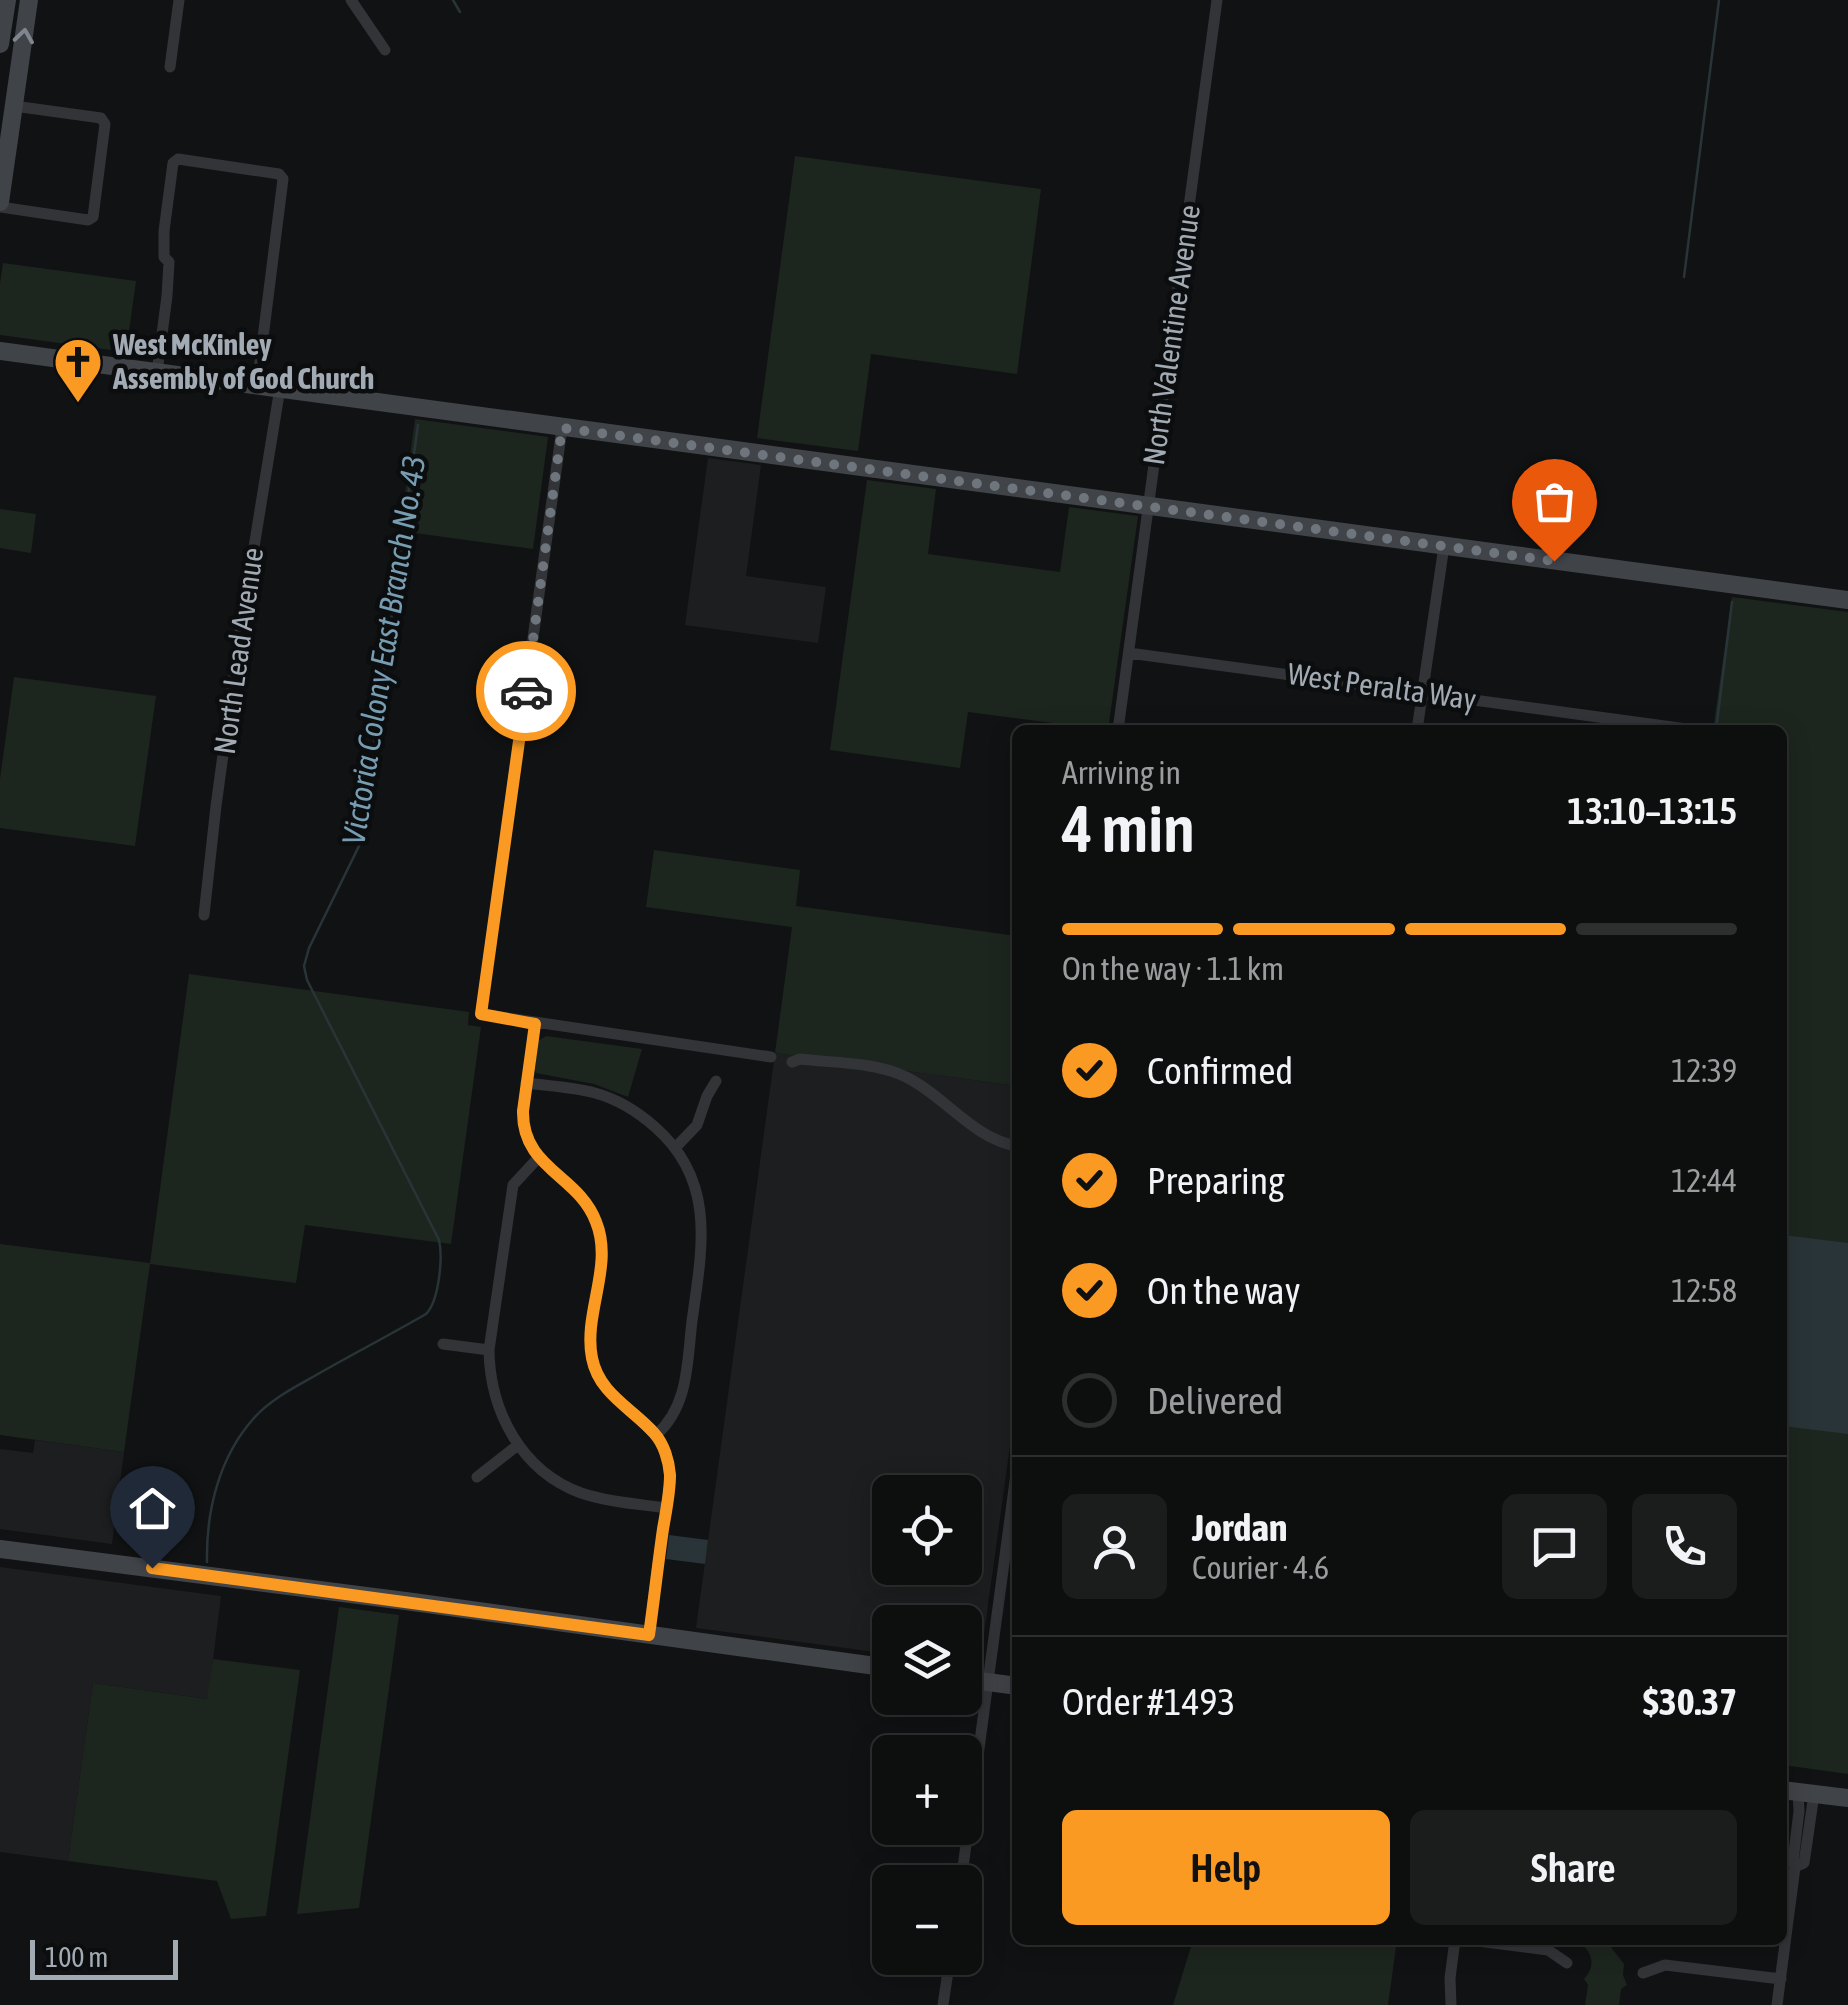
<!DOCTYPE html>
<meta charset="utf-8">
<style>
body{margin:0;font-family:"Asap Condensed",sans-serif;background:#1b1c1c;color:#f1f3f6;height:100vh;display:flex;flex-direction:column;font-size:38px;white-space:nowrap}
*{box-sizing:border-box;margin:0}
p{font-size:32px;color:#9a9c9e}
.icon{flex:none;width:55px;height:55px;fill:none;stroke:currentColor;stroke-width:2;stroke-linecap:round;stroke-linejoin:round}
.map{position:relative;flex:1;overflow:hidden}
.panel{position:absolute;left:1012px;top:725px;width:775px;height:1220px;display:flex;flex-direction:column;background:#0d0e0e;border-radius:15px;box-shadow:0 5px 25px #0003,0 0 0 2px #2d2e2e}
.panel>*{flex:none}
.fabs{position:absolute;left:872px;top:1475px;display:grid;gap:20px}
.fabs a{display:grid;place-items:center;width:110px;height:110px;border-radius:15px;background:#0d0e0e;box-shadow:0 5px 25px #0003,0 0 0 2px #2d2e2e;font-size:50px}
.scale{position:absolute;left:30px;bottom:25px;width:148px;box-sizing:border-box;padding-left:10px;border:5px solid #a2aab4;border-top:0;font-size:28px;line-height:35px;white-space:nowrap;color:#a2aab4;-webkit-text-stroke:8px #0c0d0e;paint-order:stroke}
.pin{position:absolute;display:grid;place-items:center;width:85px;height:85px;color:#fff;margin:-102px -42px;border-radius:50% 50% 50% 0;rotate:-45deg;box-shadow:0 0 10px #0007}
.pin .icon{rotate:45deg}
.courier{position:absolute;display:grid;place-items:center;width:100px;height:100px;margin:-50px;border:8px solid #fb9a22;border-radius:50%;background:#fff;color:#222;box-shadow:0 2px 12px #0007}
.head em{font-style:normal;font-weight:600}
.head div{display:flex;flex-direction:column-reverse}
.head{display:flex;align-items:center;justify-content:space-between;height:170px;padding:0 50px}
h1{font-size:65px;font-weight:600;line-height:75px}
.bar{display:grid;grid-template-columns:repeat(4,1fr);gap:15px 10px;align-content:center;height:120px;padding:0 50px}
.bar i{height:12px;border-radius:8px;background:#2d2e2e}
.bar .selected{background:#fb9a22}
.bar p{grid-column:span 4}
.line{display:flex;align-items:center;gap:25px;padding:0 50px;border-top:2px solid #2d2e2e}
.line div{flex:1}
.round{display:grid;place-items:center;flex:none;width:105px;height:105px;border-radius:15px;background:#1b1c1c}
ol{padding:0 50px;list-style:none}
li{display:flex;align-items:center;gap:30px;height:110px}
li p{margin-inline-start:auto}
li .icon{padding:10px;border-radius:50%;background:#fb9a22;color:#111;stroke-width:4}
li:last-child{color:#9a9c9e}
li i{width:55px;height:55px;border:5px solid #2d2e2e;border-radius:50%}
.primary-button{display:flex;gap:20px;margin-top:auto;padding:20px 50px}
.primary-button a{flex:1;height:115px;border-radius:15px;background:#fb9a22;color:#111;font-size:40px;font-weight:600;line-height:115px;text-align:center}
.primary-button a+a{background:#1b1c1c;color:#f1f3f6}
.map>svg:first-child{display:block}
.built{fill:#1d1e20;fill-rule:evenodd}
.green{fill:#1d261e}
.water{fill:#293439}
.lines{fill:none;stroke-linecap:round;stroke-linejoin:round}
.stream{stroke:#293439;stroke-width:2.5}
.street{stroke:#323438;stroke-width:11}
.secondary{stroke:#404348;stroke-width:18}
.oneway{stroke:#80868e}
.done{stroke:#6f757c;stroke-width:10;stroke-dasharray:0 18}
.route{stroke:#fb9a22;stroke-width:12}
.labels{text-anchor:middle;stroke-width:9;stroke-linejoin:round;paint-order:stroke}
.street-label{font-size:30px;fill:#a2aab4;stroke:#0c0d0e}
.poi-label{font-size:30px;font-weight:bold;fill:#a2aab4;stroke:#0c0d0e;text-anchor:start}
.water-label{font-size:32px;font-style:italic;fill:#769db2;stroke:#0c0d0e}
</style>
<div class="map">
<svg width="1848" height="2005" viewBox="0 0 1848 2005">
<rect width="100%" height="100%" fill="#111213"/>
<!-- built -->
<path class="built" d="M708 458 761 465 746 576 826 587 818 643 685 625Z
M775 1053 1017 1086 1018 1388 981 1656 976 1662 970 1664 965 1663V1622H890V1654L696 1628ZM890 1492H965V1568H890Z
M35 1440 124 1452 112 1544 0 1529V1449L33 1453Z
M0 1567 221 1596 208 1699 93 1683 68 1861 0 1852Z"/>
<!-- green -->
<path class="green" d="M795 156 1041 189 1017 374 871 354 858 451 757 438Z
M3 263 136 281 126 352 0 335V284Z
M415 419 548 437 533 549 400 531Z
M867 480 936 489 928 554 1060 572 1069 507 1138 516 1108 730 968 712 960 768 830 750Z
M0 509 36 514 31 553 0 548Z
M1732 597 1848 612V1774L1783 1765 1782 730H1713Z
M14 677 156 696 135 846 0 828V779Z
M654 850 800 870 796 906 1017 936V1086L775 1053 792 927 646 907Z
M189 974 469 1012 468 1025 481 1027 451 1244 305 1225 296 1283 150 1264 124 1452 0 1435V1244L150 1263Z
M546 1036 642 1049 628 1097 594 1084 536 1073 535 1069 538 1041Z
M339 1607 399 1615 359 1908 297 1914Z
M213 1659 300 1670 266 1916 231 1919 217 1881 68 1861 93 1683 207 1699Z
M1193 1940H1397L1388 2005H1173Z
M1585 1940H1612L1611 1947 1624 1964 1623 1975 1627 1985 1621 1989 1619 2005H1585L1588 1985 1584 1979C1594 1968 1594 1957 1584 1946Z"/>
<!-- water -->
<path class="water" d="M1783 1235 1848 1243V1434L1783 1426Z
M669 1535 708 1540 705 1564 666 1559Z"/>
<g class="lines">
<!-- stream -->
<path class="stream" d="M453 0 460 12
M1684 277 1719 0
M1716 730 1732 602
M207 1562C206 1511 219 1457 254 1418 269 1401 291 1389 311 1378 349 1356 388 1336 426 1314 439 1301 443 1258 439 1240L307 980 304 966 309 948 360 844 418 425"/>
<!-- street -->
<path class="street" d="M351 0 385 50
M170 67 179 0
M0 207 88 220 93 217 105 124 101 118 14 106
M157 372 167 296 169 262 164 257V231L173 163 178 159 279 174 283 179 257 385
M562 428 481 1014 771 1057
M1129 653 1694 730
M1118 730 1217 0
M1417 730 1444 546
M204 915 216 806 238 645 280 388
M535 1024 523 1111C522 1169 578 1175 597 1222 614 1266 583 1313 592 1358 599 1394 632 1408 654 1433 664 1444 669 1461 670 1475 670 1495 665 1517 662 1536 657 1569 653 1602 649 1635
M792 1062 800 1059C834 1063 876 1062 906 1077 945 1096 974 1140 1018 1146
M526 1083C549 1086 573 1087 595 1093 617 1099 638 1112 655 1127 717 1181 702 1249 692 1321 687 1362 689 1406 656 1435
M676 1147 697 1125 707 1096 716 1081
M538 1158 513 1185 489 1350C490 1411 521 1471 581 1493 608 1502 638 1504 666 1508
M443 1344 489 1350
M477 1477 518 1445
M1795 1867 1804 1863 1814 1794
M961 1882 1018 1459
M1470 1940 1548 1950 1567 1963
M1643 1973 1665 1965 1781 1979
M943 2005 950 1958
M1451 2005 1450 1978 1455 1940
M1777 2005 1795 1867 1793 1861 1799 1811 1798 1792"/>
<!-- secondary -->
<path class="secondary" d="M0 44 7 0
M0 202 29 0
M0 351 1848 600
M0 1549 413 1602 890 1668
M965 1679 1018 1686
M1782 1790 1848 1798"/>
</g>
<!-- one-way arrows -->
<defs><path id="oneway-chevron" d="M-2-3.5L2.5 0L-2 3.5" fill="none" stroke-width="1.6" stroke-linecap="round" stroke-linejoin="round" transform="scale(2.5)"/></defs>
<use class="oneway" href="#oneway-chevron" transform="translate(24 36) rotate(-82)"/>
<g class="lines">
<!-- done -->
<path class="done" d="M526 691 562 428 1554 561"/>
<!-- route -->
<path class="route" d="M152 1568 649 1635C654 1600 658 1564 663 1529 666 1511 670 1493 670 1475 669 1461 664 1444 654 1433 632 1408 599 1394 592 1358 583 1313 614 1266 596 1222 579 1175 522 1169 523 1111L535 1024 481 1014 526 691"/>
</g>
<!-- icons -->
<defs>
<g id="church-pin" transform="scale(2.5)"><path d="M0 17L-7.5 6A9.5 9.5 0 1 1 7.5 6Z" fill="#fb9a22" stroke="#0c0d0e"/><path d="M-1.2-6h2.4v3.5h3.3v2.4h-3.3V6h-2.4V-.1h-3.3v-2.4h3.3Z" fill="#111"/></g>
</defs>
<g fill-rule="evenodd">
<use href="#church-pin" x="78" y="362"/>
</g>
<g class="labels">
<!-- street labels -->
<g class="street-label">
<text transform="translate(1172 335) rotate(-82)" y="10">North Valentine Avenue</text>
<text transform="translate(239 651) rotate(-82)" y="10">North Lead Avenue</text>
<text transform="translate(1382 687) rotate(8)" y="10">West Peralta Way</text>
</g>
<!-- poi labels -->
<g class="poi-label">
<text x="113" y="355">West McKinley<tspan x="113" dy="34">Assembly of God Church</tspan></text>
</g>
<!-- water labels -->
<g class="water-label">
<text transform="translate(384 650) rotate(-81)" y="11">Victoria Colony East Branch No. 43</text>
</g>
</g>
</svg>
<div class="fabs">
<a><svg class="icon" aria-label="locate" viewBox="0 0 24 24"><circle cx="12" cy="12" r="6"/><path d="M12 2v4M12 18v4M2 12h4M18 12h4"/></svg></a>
<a><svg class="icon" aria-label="layers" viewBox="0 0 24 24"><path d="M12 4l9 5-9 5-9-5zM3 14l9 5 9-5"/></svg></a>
<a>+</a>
<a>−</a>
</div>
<div class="scale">100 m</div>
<div class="pin" style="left:1554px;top:561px;background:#ea580c"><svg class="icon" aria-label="bag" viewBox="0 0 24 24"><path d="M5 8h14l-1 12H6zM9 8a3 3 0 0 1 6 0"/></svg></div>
<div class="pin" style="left:152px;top:1568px;background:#1f2937"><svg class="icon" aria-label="home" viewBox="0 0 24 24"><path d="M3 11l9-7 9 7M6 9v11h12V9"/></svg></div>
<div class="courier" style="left:526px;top:691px"><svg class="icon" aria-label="car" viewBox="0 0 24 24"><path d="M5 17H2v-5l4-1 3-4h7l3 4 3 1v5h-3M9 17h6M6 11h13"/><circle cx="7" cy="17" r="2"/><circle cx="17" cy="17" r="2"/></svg></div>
<section class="panel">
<div class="head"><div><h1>4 min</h1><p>Arriving in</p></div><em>13:10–13:15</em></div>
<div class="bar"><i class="selected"></i><i class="selected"></i><i class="selected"></i><i></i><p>On the way · 1.1 km</p></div>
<ol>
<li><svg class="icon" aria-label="check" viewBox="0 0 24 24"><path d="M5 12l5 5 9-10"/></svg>Confirmed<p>12:39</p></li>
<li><svg class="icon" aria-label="check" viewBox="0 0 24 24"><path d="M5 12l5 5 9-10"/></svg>Preparing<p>12:44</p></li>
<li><svg class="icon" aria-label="check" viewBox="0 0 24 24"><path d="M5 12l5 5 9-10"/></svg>On the way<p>12:58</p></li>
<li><i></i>Delivered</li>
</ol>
<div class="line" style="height:180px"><a class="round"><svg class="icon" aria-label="person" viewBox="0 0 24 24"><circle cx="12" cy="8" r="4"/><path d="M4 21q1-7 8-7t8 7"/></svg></a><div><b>Jordan</b><p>Courier · 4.6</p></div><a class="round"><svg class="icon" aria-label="chat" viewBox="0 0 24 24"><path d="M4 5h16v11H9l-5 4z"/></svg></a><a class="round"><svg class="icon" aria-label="phone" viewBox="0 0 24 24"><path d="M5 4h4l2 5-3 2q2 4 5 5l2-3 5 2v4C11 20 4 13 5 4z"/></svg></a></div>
<div class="line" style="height:130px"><div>Order #1493</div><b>$30.37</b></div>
<div class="primary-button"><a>Help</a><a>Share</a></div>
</section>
</div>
